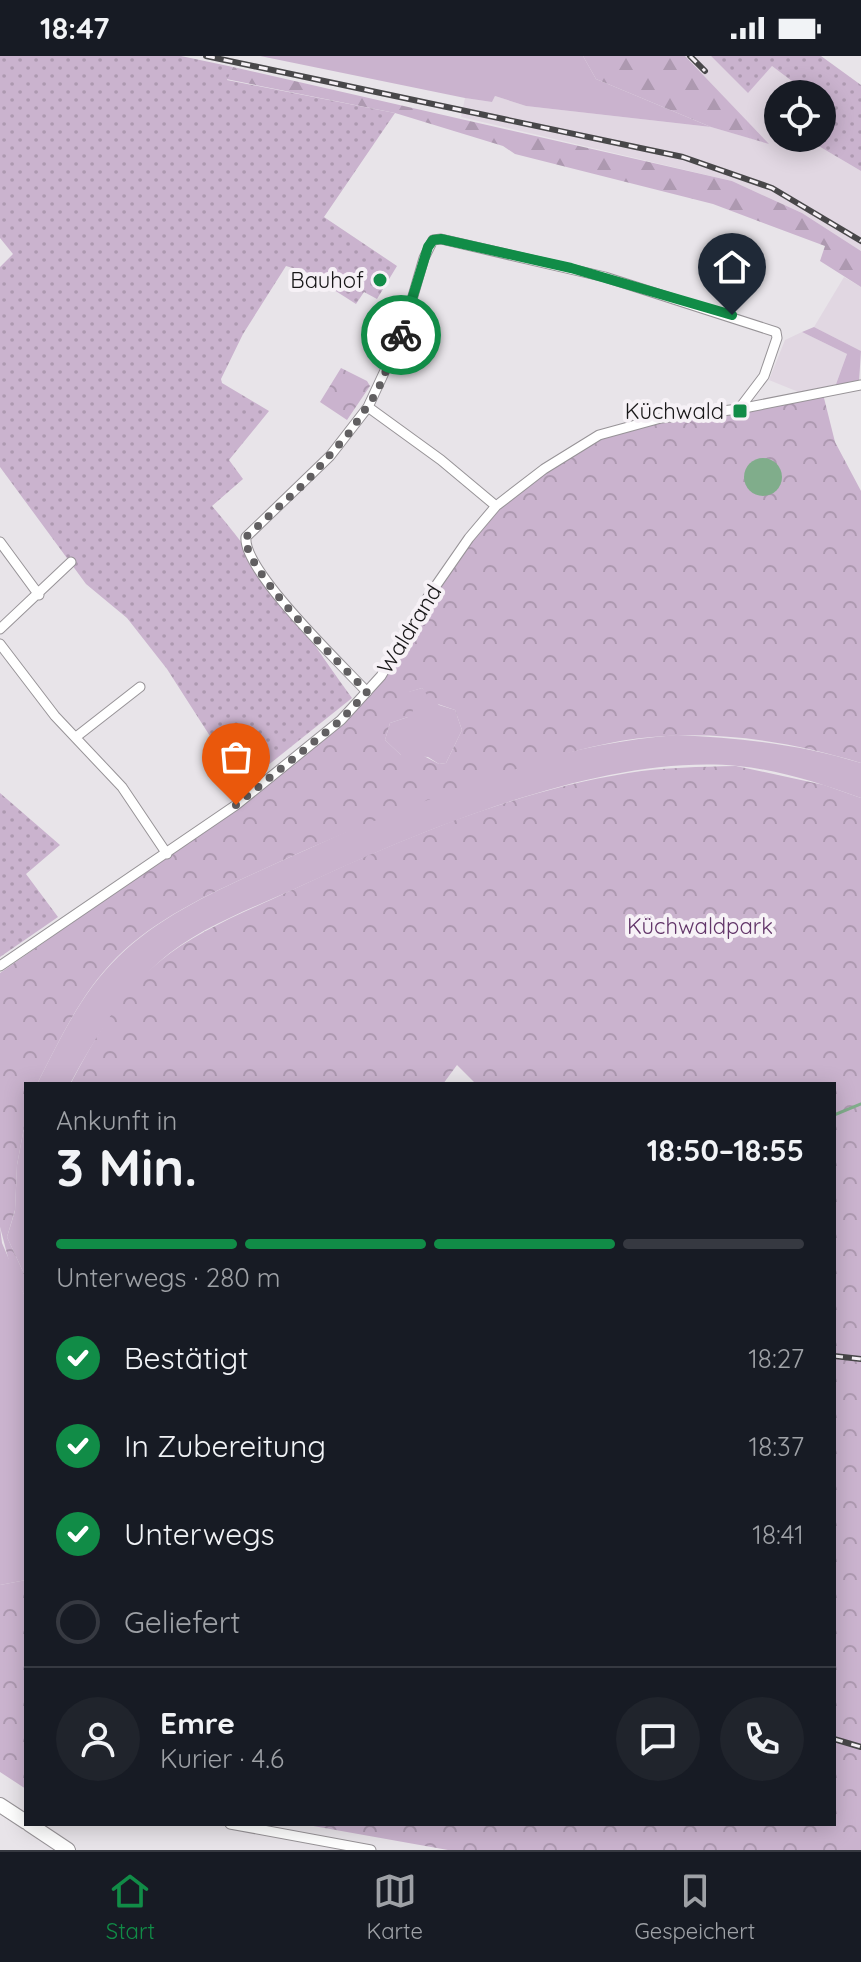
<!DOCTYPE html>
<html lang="de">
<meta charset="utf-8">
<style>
body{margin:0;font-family:Quicksand,sans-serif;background:#20242c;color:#f1f3f6;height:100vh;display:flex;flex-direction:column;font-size:30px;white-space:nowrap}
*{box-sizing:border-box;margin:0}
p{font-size:26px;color:#9ea1a6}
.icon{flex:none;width:44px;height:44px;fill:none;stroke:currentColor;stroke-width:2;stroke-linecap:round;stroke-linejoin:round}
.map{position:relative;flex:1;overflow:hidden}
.details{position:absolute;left:24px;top:1026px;width:812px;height:744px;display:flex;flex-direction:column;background:#171b24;border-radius:0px;box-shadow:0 4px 20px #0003}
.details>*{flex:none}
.controls{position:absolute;left:764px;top:24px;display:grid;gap:16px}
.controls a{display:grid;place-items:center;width:72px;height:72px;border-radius:50%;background:#171b24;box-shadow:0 4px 20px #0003;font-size:40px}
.pin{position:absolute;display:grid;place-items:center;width:68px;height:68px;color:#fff;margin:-82px -34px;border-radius:50% 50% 50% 0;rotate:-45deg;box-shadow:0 0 8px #0007}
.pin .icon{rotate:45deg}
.courier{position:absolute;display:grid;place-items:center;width:80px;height:80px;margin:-40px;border:6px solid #118c47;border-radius:50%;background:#fff;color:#222;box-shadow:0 2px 10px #0007}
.headline em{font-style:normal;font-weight:700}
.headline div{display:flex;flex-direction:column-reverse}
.headline{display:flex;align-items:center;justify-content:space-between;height:136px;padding:0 32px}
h1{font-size:52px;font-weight:700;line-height:60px}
.bar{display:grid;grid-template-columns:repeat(4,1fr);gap:12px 8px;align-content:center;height:96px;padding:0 32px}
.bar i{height:10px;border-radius:6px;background:#363941}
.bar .selected{background:#118c47}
.bar p{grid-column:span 4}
.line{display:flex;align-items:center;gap:20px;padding:0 32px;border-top:2px solid #363941}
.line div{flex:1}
.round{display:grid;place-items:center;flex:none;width:84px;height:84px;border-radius:42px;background:#20242c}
ol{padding:0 32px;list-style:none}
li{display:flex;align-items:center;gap:24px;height:88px}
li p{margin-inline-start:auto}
li .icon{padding:8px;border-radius:50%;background:#118c47;color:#fff;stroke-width:4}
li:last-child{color:#9ea1a6}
li i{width:44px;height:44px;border:4px solid #363941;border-radius:50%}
.status{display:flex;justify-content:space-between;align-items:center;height:56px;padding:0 40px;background:#171b24;direction:ltr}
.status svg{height:22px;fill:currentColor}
.menu{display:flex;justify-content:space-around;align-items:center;height:112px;border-top:2px solid #363941;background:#171b24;font-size:22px;color:#9ea1a6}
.menu a{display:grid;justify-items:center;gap:4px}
.menu .selected{color:#118c47}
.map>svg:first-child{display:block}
.built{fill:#e1d7e2}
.grass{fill:#cab3ce}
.forest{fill:url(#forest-firs)}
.park{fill:url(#park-crowns);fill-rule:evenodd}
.garden{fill:url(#garden-dots)}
.water{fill:#80ad8b}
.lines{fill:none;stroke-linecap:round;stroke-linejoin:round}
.stream{stroke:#80ad8b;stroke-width:3}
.minor-casing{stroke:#979397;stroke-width:11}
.primary-casing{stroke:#979397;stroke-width:16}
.minor{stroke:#fff;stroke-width:9}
.primary{stroke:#fff;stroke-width:14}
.rail-casing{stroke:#484749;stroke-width:6}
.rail{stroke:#f6f1f6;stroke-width:3;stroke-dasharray:9;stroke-linecap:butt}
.done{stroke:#615f61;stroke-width:8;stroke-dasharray:0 14.4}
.route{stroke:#118c47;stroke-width:10}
.poi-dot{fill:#118c47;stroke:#f6f1f6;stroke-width:3}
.labels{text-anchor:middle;stroke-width:8;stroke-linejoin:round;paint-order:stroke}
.poi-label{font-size:22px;fill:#181718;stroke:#f6f1f6;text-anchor:end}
.street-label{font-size:22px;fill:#181718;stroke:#f6f1f6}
.park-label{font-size:22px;fill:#623569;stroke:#f6f1f6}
</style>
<div class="status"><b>18:47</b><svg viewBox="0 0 49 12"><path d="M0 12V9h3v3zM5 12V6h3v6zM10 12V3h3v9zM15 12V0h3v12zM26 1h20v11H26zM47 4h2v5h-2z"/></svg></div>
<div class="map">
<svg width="861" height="1794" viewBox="0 0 861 1794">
<defs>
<pattern id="forest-firs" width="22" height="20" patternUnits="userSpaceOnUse" patternTransform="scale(2)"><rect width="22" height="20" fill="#cab3ce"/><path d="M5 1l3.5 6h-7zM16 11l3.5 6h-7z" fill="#ad99b0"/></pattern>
<pattern id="park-crowns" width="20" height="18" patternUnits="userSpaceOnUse" patternTransform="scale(2)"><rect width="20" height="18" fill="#cab3ce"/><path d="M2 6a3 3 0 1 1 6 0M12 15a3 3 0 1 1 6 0" fill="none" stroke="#ad99b0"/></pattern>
<pattern id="garden-dots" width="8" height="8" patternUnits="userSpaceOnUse" patternTransform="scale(2)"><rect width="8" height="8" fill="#cab3ce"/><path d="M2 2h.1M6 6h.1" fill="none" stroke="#ad99b0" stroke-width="1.8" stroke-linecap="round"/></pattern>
</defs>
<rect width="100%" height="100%" fill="#e8e4e9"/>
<!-- built -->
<path class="built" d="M685 0H711L748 36 772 10 809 38H778V82H805L861 115V195L802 157 732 125 461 61 465 42 492 46 495 40 526 50 711 71 767 87Z
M844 221 861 231V295L814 271Z
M802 276 847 298 835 331 801 337 769 324 785 284Z"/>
<!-- grass -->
<path class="grass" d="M260 0H583L596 23 711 71 526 50 495 40 492 46 465 42Z
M814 271 861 295 859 326 835 331 847 298 802 276Z
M422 632 439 649 455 654 462 674 446 707 439 708 428 701 401 699 385 684 390 667 408 661V636Z
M677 679C741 682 800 688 861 707V742C822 728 780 714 738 710 604 697 424 773 303 829 256 851 198 871 159 906 122 940 93 984 70 1028H37C60 983 81 937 118 901 163 857 223 832 279 806 404 749 539 689 677 679Z
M26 1061V1222L7 1181 15 1155 17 1109Z
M0 1171 2 1187 26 1243V1524L0 1529Z"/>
<!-- forest -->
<path class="forest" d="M583 0H685L769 88 711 71 596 23Z
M233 11 732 125 802 157 861 195V231L820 205 825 190 713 148 515 98 503 90 395 57 226 23Z"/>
<!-- park -->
<path class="park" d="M341 312 367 325 370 330 347 364 320 346Z
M823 338 835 386 861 435V707C793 686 723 675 652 681 602 685 552 701 504 717 427 743 353 772 279 806 223 832 162 857 117 901 81 937 60 983 37 1028H26V1061L17 1109 15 1154 7 1181 26 1222V1243L10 1209 0 1171V917L236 752 343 669 382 624 427 546 495 454 544 417 602 383 663 365ZM422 632 432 646 455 654 462 674 446 707 439 708 422 699H401L385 684 390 667 408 661 413 655 409 636Z
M736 710 824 729 861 742V1794H448L302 1768H834V1028H476L457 1009 443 1028 71 1027C94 983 120 938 159 906 197 874 248 855 292 834 399 784 511 736 628 717 664 711 700 711 736 710Z
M26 1524V1733L0 1716V1529Z"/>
<!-- garden -->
<path class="garden" d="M0 0H181L233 11 227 24 395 57 324 161 397 210 377 243 364 236 356 248 306 216 286 210 243 278 221 323 222 327 269 355 229 404 243 423 212 450C262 508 306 579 352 642L242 730 167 613 127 562 86 528 0 411V211L13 198 0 182Z
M711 0H821L861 29V115L805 82H822V38H809L772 10 748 37Z
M0 737 60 789 26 818 58 861 0 901Z"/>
<!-- water -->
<path class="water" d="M744 421a19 19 0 1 1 38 0a19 19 0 1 1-38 0Z"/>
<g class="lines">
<!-- stream -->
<path class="stream" d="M834 1059 861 1048"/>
<!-- minor casing -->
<g class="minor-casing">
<path id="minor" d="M368 351 441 404 496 450
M0 486 39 539
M0 573 71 506
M0 588 55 660 122 731 167 798
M367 636C343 610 242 514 246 481L330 400 368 351 402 278 424 202 433 184 441 183 605 221 776 276 777 282 764 320 739 353
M76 681 140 631
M0 910 236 749 341 664 381 620 426 544 469 482 496 450 544 413 599 379 661 362 739 353 861 329
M230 1768 371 1794"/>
</g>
<!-- primary casing -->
<g class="primary-casing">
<path id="primary" d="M0 1749 26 1766
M29 1768 68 1794"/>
</g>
<!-- minor -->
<use href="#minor" class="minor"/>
<!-- primary -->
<use href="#primary" class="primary"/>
<!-- rail casing -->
<g class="rail-casing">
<path id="rail" d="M206 0 683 101 772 132 861 185
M690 0 705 15
M834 1300 861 1303
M834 1683 861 1691"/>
</g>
<!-- rail -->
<use href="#rail" class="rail"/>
</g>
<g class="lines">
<!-- done -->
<path class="done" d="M236 749 341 664 367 636C343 610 242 514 246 481L307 425 350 376 377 336 401 279"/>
<!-- route -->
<path class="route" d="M401 279 428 191 433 184 441 183 571 212 732 259"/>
</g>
<!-- markers -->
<g class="poi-dot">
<circle cx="380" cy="224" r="8"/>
<rect x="732" y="347" width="16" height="16" rx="4"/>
</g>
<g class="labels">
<!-- poi labels -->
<g class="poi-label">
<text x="364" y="232">Bauhof</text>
<text x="724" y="363">Küchwald</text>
</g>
<!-- street labels -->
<g class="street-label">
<text transform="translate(409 573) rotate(-58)" y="8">Waldrand</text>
</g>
<!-- park labels -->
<g class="park-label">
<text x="700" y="878">Küchwaldpark</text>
</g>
</g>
</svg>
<div class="controls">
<a><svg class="icon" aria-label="locate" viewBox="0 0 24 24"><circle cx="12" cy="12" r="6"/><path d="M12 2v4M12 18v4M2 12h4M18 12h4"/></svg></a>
</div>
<div class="pin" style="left:236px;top:749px;background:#ea580c"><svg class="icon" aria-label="bag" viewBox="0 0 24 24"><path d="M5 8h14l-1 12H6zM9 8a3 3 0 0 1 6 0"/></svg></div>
<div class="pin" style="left:732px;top:259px;background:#1f2937"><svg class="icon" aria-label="home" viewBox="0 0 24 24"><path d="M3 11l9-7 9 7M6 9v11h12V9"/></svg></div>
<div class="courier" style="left:401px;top:279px"><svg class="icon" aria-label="bike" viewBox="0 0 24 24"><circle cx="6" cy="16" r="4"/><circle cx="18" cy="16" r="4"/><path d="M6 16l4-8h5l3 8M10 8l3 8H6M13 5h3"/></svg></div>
<section class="details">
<div class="headline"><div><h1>3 Min.</h1><p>Ankunft in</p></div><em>18:50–18:55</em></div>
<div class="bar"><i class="selected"></i><i class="selected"></i><i class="selected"></i><i></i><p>Unterwegs · 280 m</p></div>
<ol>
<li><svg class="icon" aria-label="check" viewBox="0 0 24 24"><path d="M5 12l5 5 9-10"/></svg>Bestätigt<p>18:27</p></li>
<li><svg class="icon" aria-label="check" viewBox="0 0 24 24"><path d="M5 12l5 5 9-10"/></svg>In Zubereitung<p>18:37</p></li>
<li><svg class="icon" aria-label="check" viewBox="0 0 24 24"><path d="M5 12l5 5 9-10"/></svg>Unterwegs<p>18:41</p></li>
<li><i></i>Geliefert</li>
</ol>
<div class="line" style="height:144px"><a class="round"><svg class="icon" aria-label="person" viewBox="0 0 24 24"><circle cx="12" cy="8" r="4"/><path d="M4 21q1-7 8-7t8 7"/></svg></a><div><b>Emre</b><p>Kurier · 4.6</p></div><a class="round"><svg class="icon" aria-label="chat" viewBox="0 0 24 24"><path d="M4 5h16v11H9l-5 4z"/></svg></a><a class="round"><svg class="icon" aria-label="phone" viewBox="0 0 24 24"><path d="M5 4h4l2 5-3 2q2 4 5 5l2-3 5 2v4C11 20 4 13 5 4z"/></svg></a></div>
</section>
</div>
<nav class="menu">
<a class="selected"><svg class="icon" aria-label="home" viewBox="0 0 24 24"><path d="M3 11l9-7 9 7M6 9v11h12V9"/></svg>Start</a>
<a><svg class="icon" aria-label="map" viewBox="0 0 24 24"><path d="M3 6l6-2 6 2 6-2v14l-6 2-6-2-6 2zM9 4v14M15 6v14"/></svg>Karte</a>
<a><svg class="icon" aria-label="saved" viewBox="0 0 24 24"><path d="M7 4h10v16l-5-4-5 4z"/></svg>Gespeichert</a>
</nav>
